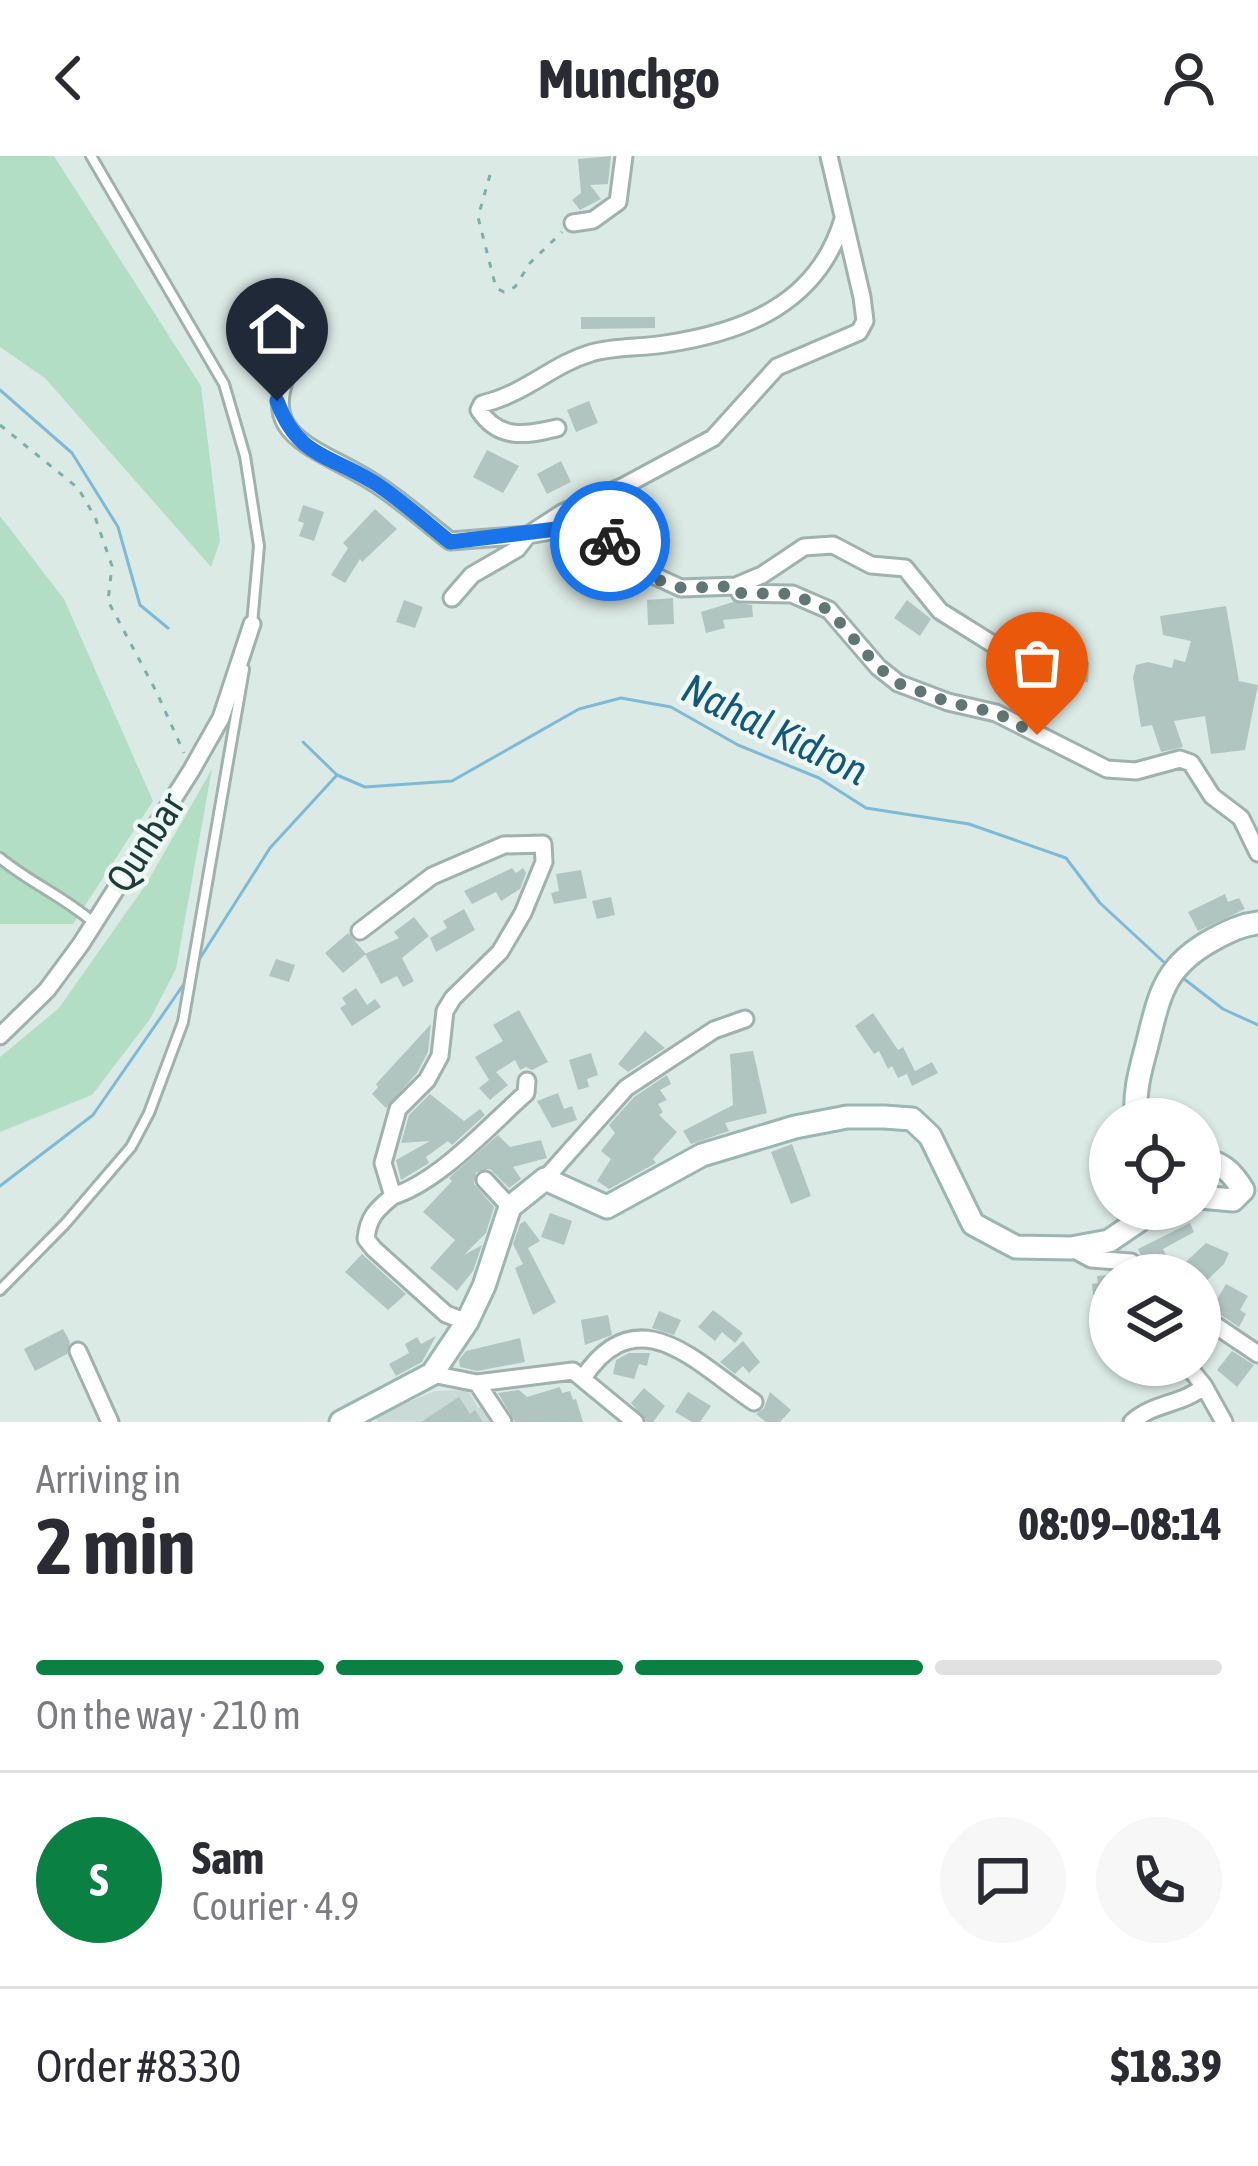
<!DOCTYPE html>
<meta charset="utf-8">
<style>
body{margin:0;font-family:"Asap Condensed",sans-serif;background:#f7f7f7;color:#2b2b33;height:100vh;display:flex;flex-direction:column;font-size:45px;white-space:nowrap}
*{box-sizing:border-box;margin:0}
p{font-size:39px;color:#7c7c81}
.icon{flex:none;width:66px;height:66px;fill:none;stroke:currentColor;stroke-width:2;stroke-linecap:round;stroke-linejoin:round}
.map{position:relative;height:1266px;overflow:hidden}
.sheet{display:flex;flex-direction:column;background:#fff;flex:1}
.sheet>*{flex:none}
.fabs{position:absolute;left:1089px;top:942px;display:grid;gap:24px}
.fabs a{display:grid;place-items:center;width:132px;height:132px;border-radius:50%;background:#fff;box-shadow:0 3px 9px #0004;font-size:60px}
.pin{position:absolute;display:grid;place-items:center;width:102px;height:102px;color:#fff;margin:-123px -51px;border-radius:50% 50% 50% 0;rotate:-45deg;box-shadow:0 0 12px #0007}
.pin .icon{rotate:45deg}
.courier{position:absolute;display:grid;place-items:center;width:120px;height:120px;margin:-60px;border:9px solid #1a73e8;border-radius:50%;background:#fff;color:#222;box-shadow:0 3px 15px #0007}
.head em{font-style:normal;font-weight:700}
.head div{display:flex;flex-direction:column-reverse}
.head{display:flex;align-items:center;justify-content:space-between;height:204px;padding:0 36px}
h1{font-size:78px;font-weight:700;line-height:90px}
.bar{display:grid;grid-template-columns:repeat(4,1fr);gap:18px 12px;align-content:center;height:144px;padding:0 36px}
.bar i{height:15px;border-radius:9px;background:#e1e1e2}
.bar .current{background:#0b8043}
.bar p{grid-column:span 4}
.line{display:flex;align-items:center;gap:30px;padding:0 36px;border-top:3px solid #e1e1e2}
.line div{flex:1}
.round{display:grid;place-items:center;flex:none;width:126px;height:126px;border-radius:63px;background:#f7f7f7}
header{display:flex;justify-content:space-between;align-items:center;height:156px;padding:0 36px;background:#fff;font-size:54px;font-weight:700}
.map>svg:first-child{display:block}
.built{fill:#cadad6}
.green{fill:#b2dec5}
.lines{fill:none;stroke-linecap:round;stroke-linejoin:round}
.stream{stroke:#7dbad6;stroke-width:3}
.building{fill:#b1c5c0}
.lane-casing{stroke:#9fb2ae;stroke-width:14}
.street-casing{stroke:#9fb2ae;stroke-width:21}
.secondary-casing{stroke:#9ab7b1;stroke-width:27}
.path{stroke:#79b1a9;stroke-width:3;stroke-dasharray:6 9;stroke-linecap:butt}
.lane{stroke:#fff;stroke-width:8}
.street{stroke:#fff;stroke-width:15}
.secondary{stroke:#fff;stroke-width:21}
.done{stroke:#607875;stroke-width:12;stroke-dasharray:0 21.6}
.route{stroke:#1a73e8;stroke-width:15}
.labels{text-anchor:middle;stroke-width:9;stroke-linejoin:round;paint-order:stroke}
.street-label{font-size:39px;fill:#1d3b38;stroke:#edf7f3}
.water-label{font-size:42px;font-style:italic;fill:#12587b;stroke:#edf7f3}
</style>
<header><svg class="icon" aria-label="back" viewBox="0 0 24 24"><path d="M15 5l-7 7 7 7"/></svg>Munchgo<svg class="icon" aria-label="person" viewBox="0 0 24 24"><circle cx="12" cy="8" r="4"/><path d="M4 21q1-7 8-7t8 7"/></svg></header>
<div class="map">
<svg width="1258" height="1266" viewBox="0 0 1258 1266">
<rect width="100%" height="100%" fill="#dceae6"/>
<!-- built -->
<path class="built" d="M468 1234 478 1252 485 1249 498 1266H378L375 1260 435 1235Z"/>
<!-- green -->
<path class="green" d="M0 0H54L201 230 220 385 211 411 45 222 0 191Z
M0 360 64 443 153 645 73 768H0Z
M212 613 176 813 150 863 92 939 0 976V901L59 852 147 727Z"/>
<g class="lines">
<!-- stream -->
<path class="stream" d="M0 234 72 297 118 371 140 449 168 472
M303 586 337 619 365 631 452 625 579 553 621 542 671 551 738 589 819 622 866 652 969 668 1066 702 1100 747 1167 809
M197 807 270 692 337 619
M1179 819 1223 853 1258 869
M0 1030 93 959 186 825"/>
</g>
<!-- building -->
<path class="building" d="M611 0 608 28 590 29 601 43 580 54 572 44 581 37 578 3Z
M273 139 274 146 282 145 287 169 269 172 264 141Z
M581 161H655V172L581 173Z
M589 245 598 267 576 276 567 254Z
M487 294 519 310 503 337 473 321Z
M561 305 571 326 547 338 537 318Z
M303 349 324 356 314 385 299 380 304 367 298 365Z
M375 353 397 373 362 406 360 403 345 427 331 419 348 392 343 387Z
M673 442 674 468 648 469 647 444Z
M404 444 423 451 415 472 396 466Z
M907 444 931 463 920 480 894 462Z
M733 446 752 449 753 461 723 464 725 472 706 477 701 456Z
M1226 450 1239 525 1258 529 1245 594 1211 598 1205 560 1174 565 1183 591 1161 596 1152 569 1141 571 1133 522 1136 509 1148 506 1172 512 1174 503 1185 506 1191 485 1163 479 1160 460Z
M1062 506H1089L1088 526H1062Z
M512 712 516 717 523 712 526 717 520 733 501 745 496 736 472 748 464 735Z
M581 714 587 742 554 748 551 737 559 735 556 718Z
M1225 738 1228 746 1239 742 1245 753 1198 775 1188 756Z
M611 741 615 759 597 763 592 745Z
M464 753 475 774 436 796 430 782 447 772 443 765Z
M414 761 429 780 402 802 414 825 403 831 397 820 381 828 365 798 399 782 394 776Z
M348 777 366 798 343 817 325 797Z
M276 803 295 809 289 826 269 820Z
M356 832 367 849 375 843 381 851 352 870 340 852 346 848 342 842Z
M519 854 548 906 532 914 526 911 520 914 515 904 496 916 508 929 490 944 479 932 489 924 475 901 503 885 493 869Z
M873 857 898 894 903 891 915 915 932 906 938 917 912 930 907 918 913 915 898 922 892 910 888 913 879 895 874 898 855 870Z
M431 868 428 896 417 917 386 952 372 938 378 931 376 928Z
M645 875 665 892 628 916 618 908Z
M753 895 767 957 725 967 729 975 691 988 683 975 733 949 730 898Z
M591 897 598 919 587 923 589 931 578 934 569 904Z
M667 919 671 928 660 934 667 944 658 948 663 956 659 959 677 976 653 1003 656 1007 609 1033 597 1025 611 1003 601 995 615 977 609 969 634 941Z
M558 937 564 953 572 950 577 964 552 972 537 945Z
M430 938 464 965 480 953 485 959 452 989 448 985 426 1001 429 1007 401 1024 396 1004 430 985 401 987 409 959Z
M498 979 510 991 541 984 547 1002 513 1011 521 1023 509 1032 490 1013 476 1016 474 1028 494 1051 486 1077 464 1099 482 1089 473 1115 457 1135 430 1112 455 1084 423 1056 452 1025 449 1022Z
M792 988 811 1040 791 1048 771 996Z
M550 1057 572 1065 564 1089 541 1081Z
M525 1065 540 1085 528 1092 556 1146 533 1159 515 1112 523 1108 513 1088 520 1068Z
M1190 1067 1194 1076 1163 1093 1166 1099 1150 1107 1140 1098 1138 1093Z
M1206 1087 1229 1097 1224 1108 1200 1131V1119H1172Z
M362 1098 406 1138 388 1154 345 1116Z
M1110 1119V1138L1093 1139 1092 1128 1098 1127 1097 1120Z
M1226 1128 1248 1140 1240 1154 1246 1158 1239 1171 1206 1149 1213 1150Z
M713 1154 743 1177 735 1187 722 1176 715 1185 698 1171Z
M659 1155 681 1164 674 1179 652 1172Z
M608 1159 612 1179 585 1189 581 1164Z
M63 1173 70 1186 67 1198 35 1215 24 1193Z
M436 1180 422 1206 396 1220 389 1208 409 1197 405 1188 417 1181 421 1188Z
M520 1182 525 1206 477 1215 460 1211 459 1204 466 1195Z
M743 1185 760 1206 749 1217 743 1210 735 1218 720 1206Z
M1232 1195 1254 1209 1237 1231 1217 1214Z
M629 1197H650L647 1210 639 1208 634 1223 613 1218 616 1204Z
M560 1231 562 1237 570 1235 573 1244 576 1243 583 1266H515L498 1237 519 1234 527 1241Z
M644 1232 665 1250 653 1266H647L631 1247Z
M688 1236 711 1250 700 1266H692L675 1256Z
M770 1236 791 1254 780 1266H766L756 1258 764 1252Z
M459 1241 470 1258 475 1254 483 1266H421Z"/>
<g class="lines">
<!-- lane casing -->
<g class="lane-casing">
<path id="lane" d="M91 0 224 228 245 300 259 390 252 468
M0 702C29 726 64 741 93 766
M0 1134 65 1068 131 991 149 957 183 866 244 513"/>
</g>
<!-- street casing -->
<g class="street-casing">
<path id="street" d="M573 67 593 64 618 46 624 0
M298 197C246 282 318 290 376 328 402 345 426 366 450 385L528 379 562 357 622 331 713 282 777 211 859 176 865 165 862 141 829 0
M557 272C527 279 499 285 479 254L482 248C527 237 551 209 591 197 615 190 641 192 665 188 746 176 818 147 843 63
M736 430 740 437 792 438 829 454 878 511 898 527 948 546 996 557 1107 613 1136 615 1180 603 1191 607 1212 640 1241 662 1258 697
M452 442 472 419 517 393 528 379 573 371 590 372 621 393 633 410 681 432 736 430 762 419 804 391 833 389 871 409 905 412 940 455 1047 522
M360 775 432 720 504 689 543 688 544 706 523 757 500 796 453 842 445 855 440 900 427 924 398 953 383 1007 393 1040C377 1053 368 1061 366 1083L374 1093 446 1158 467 1166
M0 880 47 834 81 788 191 615 221 562 252 468
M545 1023 626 932 714 874 745 863
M485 1024 510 1051
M393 1040C440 1025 489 970 526 937L527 925
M1071 1092 1091 1103 1131 1106 1145 1119
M1200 1159 1258 1198
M78 1195 110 1266
M1187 1209 1204 1230 1224 1266
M432 1218 477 1227 573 1215 635 1266
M583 1222C638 1139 697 1208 754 1246
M477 1227 503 1266
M1132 1266C1154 1246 1183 1249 1204 1230"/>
</g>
<!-- secondary casing -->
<g class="secondary-casing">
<path id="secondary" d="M1136 963C1134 936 1140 915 1147 889 1160 837 1164 810 1214 783 1229 775 1241 769 1258 767
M1200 1004C1221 1005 1232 1016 1243 1034L1233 1044 1200 1041
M341 1266 432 1218 467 1166 484 1130 510 1051 545 1023 607 1051 702 999 795 971 847 961H884L912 963 930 980 973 1068 1016 1091 1071 1092 1109 1085 1156 1053"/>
</g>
<!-- path -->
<path class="path" d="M490 19 478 61 496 132 504 136 515 131 530 107 562 76
M0 269 78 332 95 361 112 410 108 445 157 537 184 597"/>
<!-- lane -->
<use href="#lane" class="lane"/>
<!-- street -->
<use href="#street" class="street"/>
<!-- secondary -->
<use href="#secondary" class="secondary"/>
</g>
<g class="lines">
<!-- done -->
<path class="done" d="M610 385 633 410 656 423 682 432 736 430 740 437 792 438 829 454 878 511 898 527 948 546 997 557 1037 579"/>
<!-- route -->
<path class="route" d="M277 245C298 302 329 298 375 327 401 344 425 366 450 386L573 371 590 372 610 385"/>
</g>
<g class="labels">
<!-- street labels -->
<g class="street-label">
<text transform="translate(145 686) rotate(-57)" y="14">Qunbar</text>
</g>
<!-- water labels -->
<g class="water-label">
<text transform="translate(775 573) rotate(26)" y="15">Nahal Kidron</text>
</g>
</g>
</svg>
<div class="fabs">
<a><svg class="icon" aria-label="locate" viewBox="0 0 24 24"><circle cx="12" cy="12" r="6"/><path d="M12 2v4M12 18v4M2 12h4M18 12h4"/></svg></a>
<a><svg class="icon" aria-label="layers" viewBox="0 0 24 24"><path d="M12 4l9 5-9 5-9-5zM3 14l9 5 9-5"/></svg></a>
</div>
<div class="pin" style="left:1037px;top:579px;background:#ea580c"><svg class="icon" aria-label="bag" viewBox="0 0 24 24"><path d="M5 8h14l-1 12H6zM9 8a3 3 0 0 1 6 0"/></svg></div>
<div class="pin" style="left:277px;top:245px;background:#1f2937"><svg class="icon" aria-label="home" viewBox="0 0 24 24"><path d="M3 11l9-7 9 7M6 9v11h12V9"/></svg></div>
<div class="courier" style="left:610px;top:385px"><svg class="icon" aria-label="bike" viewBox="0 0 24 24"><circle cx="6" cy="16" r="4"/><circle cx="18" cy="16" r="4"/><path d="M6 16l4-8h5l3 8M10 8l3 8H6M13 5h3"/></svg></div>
</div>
<section class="sheet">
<div class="head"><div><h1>2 min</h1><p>Arriving in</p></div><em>08:09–08:14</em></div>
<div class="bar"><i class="current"></i><i class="current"></i><i class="current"></i><i></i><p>On the way · 210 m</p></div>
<div class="line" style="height:216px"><b class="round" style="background:#0b8043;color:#fff">S</b><div><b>Sam</b><p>Courier · 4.9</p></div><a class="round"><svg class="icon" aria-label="chat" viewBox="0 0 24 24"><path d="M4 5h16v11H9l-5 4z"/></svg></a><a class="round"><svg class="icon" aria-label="phone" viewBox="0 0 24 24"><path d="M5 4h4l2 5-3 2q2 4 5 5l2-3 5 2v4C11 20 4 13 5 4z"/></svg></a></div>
<div class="line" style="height:156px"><div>Order #8330</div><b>$18.39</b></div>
</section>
